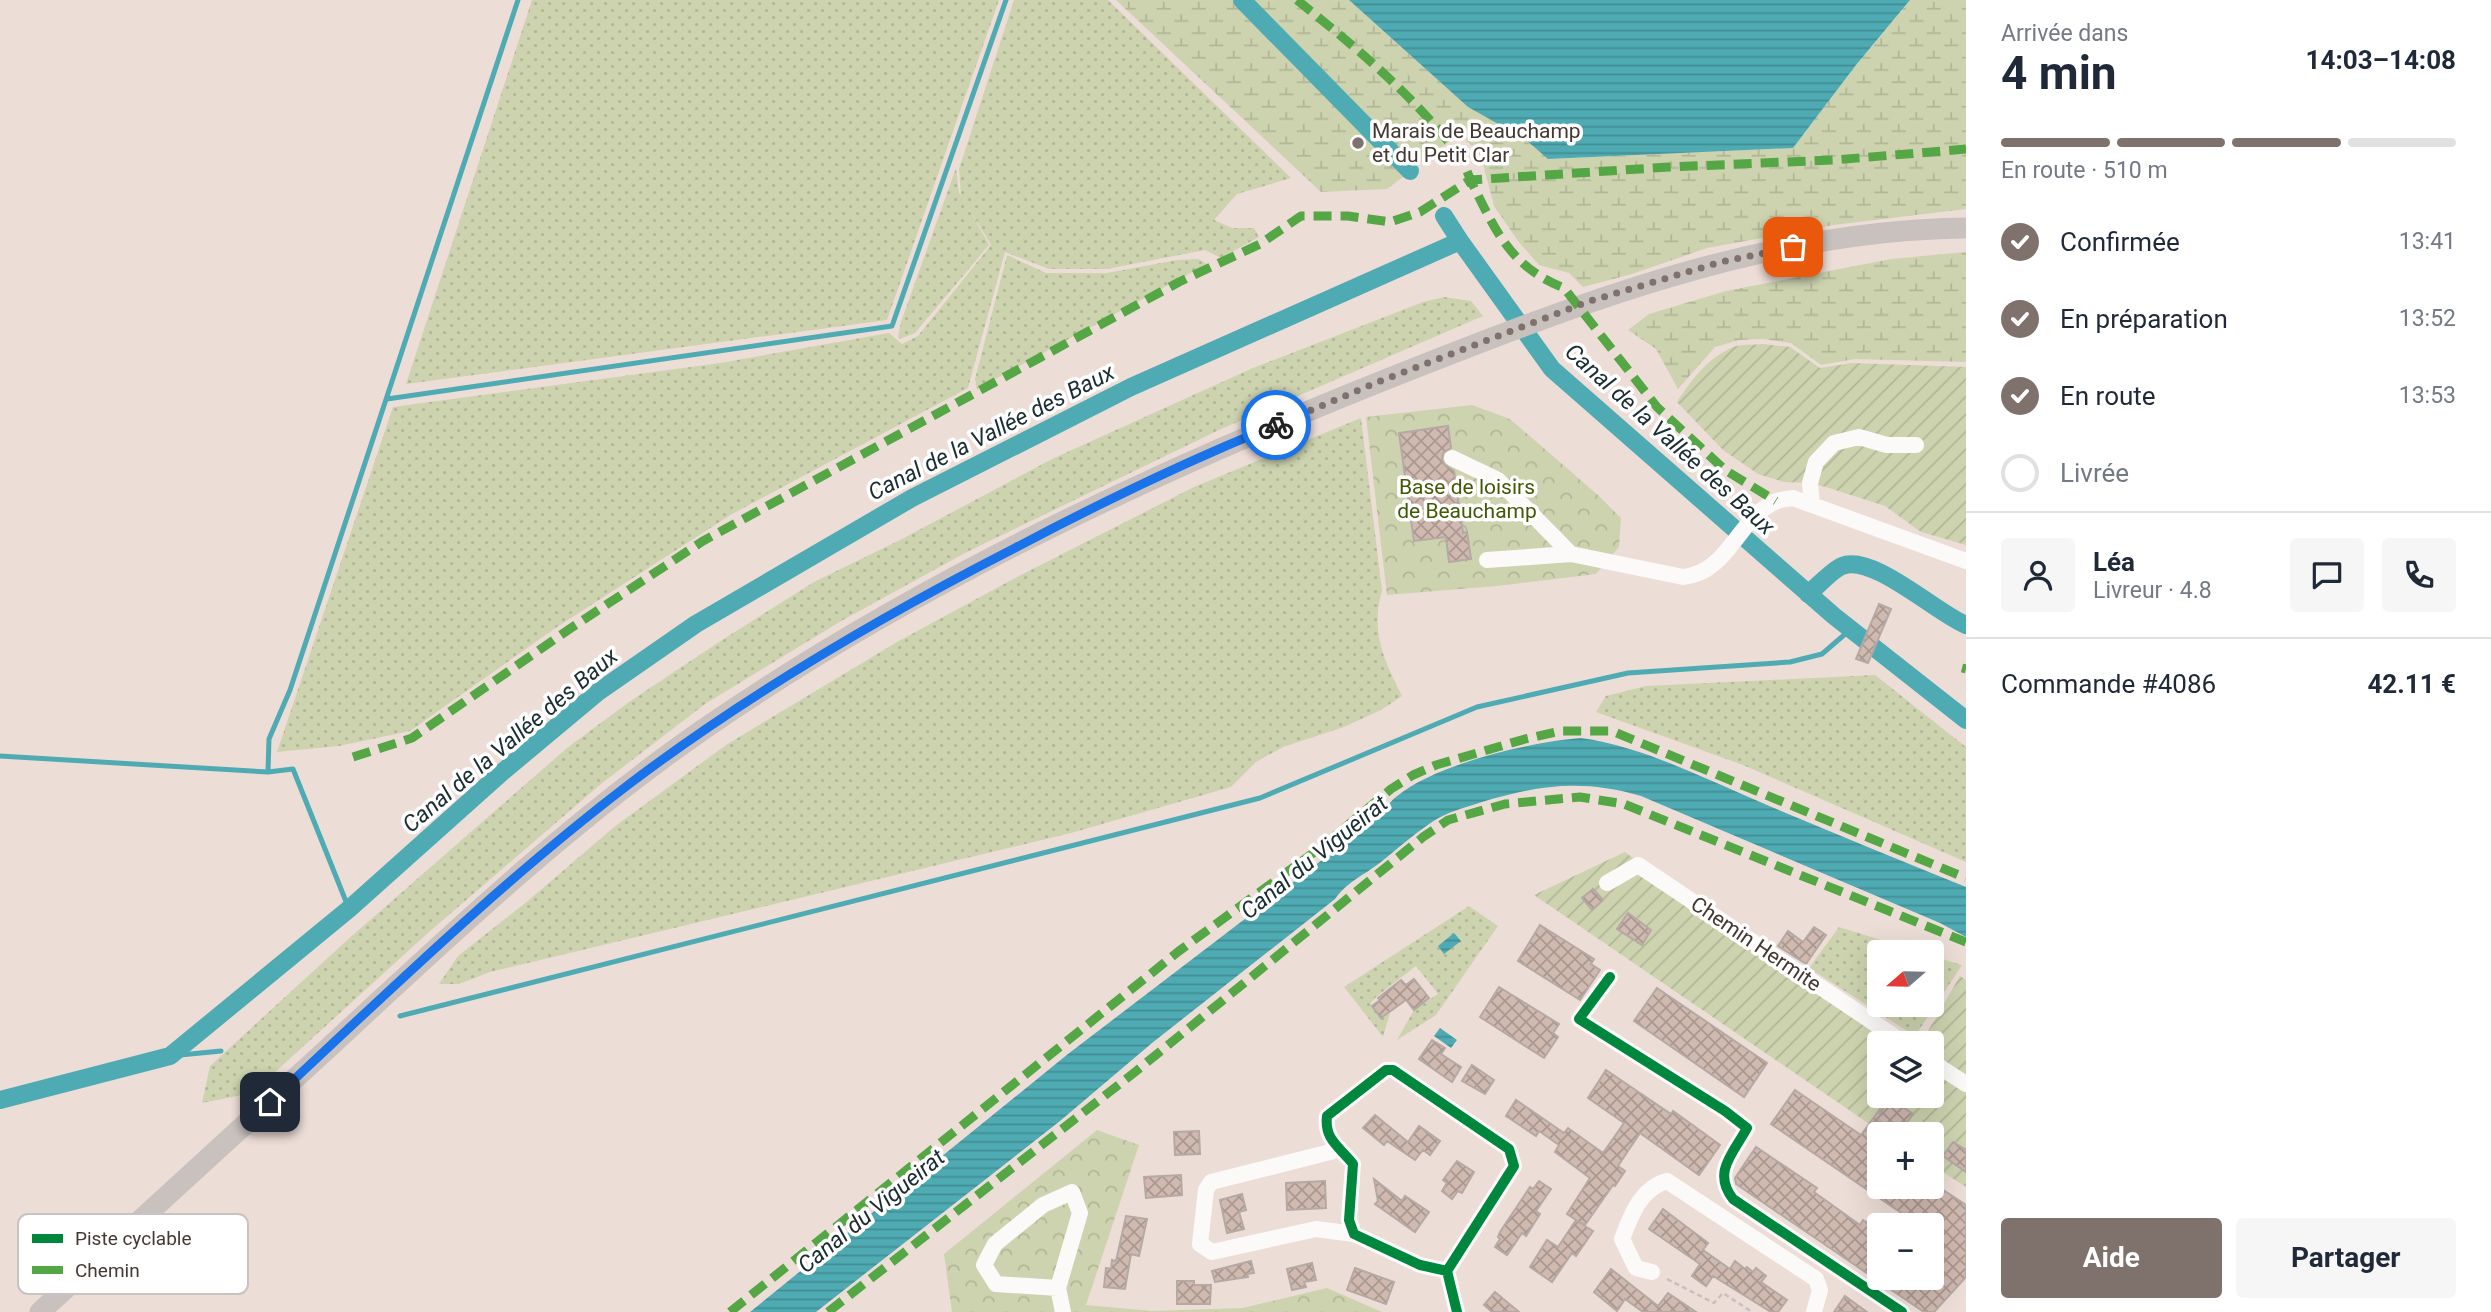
<!DOCTYPE html>
<html lang="fr">
<meta charset="utf-8">
<style>
body{margin:0;font-family:Roboto,sans-serif;background:#f6f6f7;color:#1f2937;height:100vh;display:flex;flex-direction:column;font-size:26px;white-space:nowrap}
*{box-sizing:border-box;margin:0}
p{font-size:23px;color:#747a83}
.icon{flex:none;width:38px;height:38px;fill:none;stroke:currentColor;stroke-width:2;stroke-linecap:round;stroke-linejoin:round}
.map{position:relative;flex:1;overflow:hidden}
.details{display:flex;flex-direction:column;background:#fff;width:525px}
.details>*{flex:none}
.needle{width:46px;rotate:250deg}
.buttons{position:absolute;left:1867px;top:940px;display:grid;gap:14px}
.buttons a{display:grid;place-items:center;width:77px;height:77px;border-radius:7px;background:#fff;box-shadow:0 7px 28px #0002;font-size:35px}
.pin{position:absolute;display:grid;place-items:center;width:60px;height:60px;color:#fff;margin:-30px;border-radius:14px;box-shadow:0 4px 10px #0006}
.courier{position:absolute;display:grid;place-items:center;width:70px;height:70px;margin:-35px;border:5px solid #1a73e8;border-radius:50%;background:#fff;color:#222;box-shadow:0 2px 9px #0007}
.headline em{font-style:normal;font-weight:700}
.headline div{display:flex;flex-direction:column-reverse}
.headline{display:flex;align-items:center;justify-content:space-between;height:119px;padding:0 35px}
h1{font-size:46px;font-weight:700;line-height:52px}
.bar{display:grid;grid-template-columns:repeat(4,1fr);gap:10px 7px;align-content:center;height:84px;padding:0 35px}
.bar i{height:9px;border-radius:5px;background:#e0e1e3}
.bar .active{background:#7f726c}
.bar p{grid-column:span 4}
.line{display:flex;align-items:center;gap:18px;padding:0 35px;border-top:2px solid #e0e1e3}
.line div{flex:1}
.round{display:grid;place-items:center;flex:none;width:74px;height:74px;border-radius:7px;background:#f6f6f7}
ol{padding:0 35px;list-style:none}
li{display:flex;align-items:center;gap:21px;height:77px}
li p{margin-inline-start:auto}
li .icon{padding:7px;border-radius:50%;background:#7f726c;color:#fff;stroke-width:4}
li:last-child{color:#747a83}
li i{width:38px;height:38px;border:4px solid #e0e1e3;border-radius:50%}
.cta{display:flex;gap:14px;margin-top:auto;padding:14px 35px}
.cta a{flex:1;height:80px;border-radius:7px;background:#7f726c;color:#fff;font-size:28px;font-weight:700;line-height:80px;text-align:center}
.cta a+a{background:#f6f6f7;color:#1f2937}
main{display:flex;flex:1;min-height:0}
.map>svg:first-child{display:block}
.grass{fill:url(#grass-dots)}
.forest{fill:url(#forest-crowns)}
.wetland{fill:url(#wetland-marsh)}
.garden{fill:url(#garden-furrows)}
.water{fill:url(#water-rules)}
.lines{fill:none;stroke-linecap:round;stroke-linejoin:round}
.stream{stroke:#4fabb3;stroke-width:5}
.canal{stroke:#4fabb3;stroke-width:18}
.building{fill:url(#building-cross-hatch);stroke:#b5a9a4;stroke-width:2}
.path{stroke:#c6c0be;stroke-width:2.5;stroke-dasharray:5 3.5;stroke-linecap:butt}
.minor{stroke:#fcfaf9;stroke-width:16}
.major{stroke:#c9c1be;stroke-width:21}
.quiet{stroke:#55a644;stroke-width:9;stroke-dasharray:18 9;stroke-linecap:butt}
.cycleway-casing{stroke:#fff;stroke-width:15}
.cycleway{stroke:#00873e;stroke-width:10}
.done{stroke:#7f726c;stroke-width:7;stroke-dasharray:0 12.6}
.route{stroke:#1a73e8;stroke-width:9}
.poi-dot{fill:#7f726c;stroke:#fff;stroke-width:2.5}
.labels{text-anchor:middle;stroke-width:7;stroke-linejoin:round;paint-order:stroke}
.poi-label{font-size:21px;fill:#443833;stroke:#fff;text-anchor:start}
.park-label{font-size:21px;fill:#415904;stroke:#fff}
.street-label{font-size:21px;fill:#443833;stroke:#fff}
.water-label{font-size:23px;font-style:italic;fill:#1a2e31;stroke:#fff}
.key{fill:#fff;stroke:#c7c3c2;stroke-width:2}
.key-label{font-size:19px;fill:#443833}
</style>
<main>
<div class="map">
<svg width="1966" height="1312" viewBox="0 0 1966 1312">
<defs>
<pattern id="grass-dots" width="8" height="8" patternUnits="userSpaceOnUse" patternTransform="scale(1.75)"><rect width="8" height="8" fill="#cdd3af"/><path d="M2 2h.1M6 6h.1" fill="none" stroke="#b1b697" stroke-width="1.8" stroke-linecap="round"/></pattern>
<pattern id="forest-crowns" width="20" height="18" patternUnits="userSpaceOnUse" patternTransform="scale(1.75)"><rect width="20" height="18" fill="#cdd3af"/><path d="M2 6a3 3 0 1 1 6 0M12 15a3 3 0 1 1 6 0" fill="none" stroke="#b1b697"/></pattern>
<pattern id="wetland-marsh" width="20" height="14" patternUnits="userSpaceOnUse" patternTransform="scale(1.75)"><rect width="20" height="14" fill="#cdd3af"/><path d="M1 5h8M5 5V1M11 12h8M15 12V8" fill="none" stroke="#b1b697"/></pattern>
<pattern id="garden-furrows" width="10" height="10" patternUnits="userSpaceOnUse" patternTransform="scale(1.75)"><rect width="10" height="10" fill="#cdd3af"/><path d="M-1 1l2-2M0 10L10 0M9 11l2-2" fill="none" stroke="#b1b697"/></pattern>
<pattern id="water-rules" width="6" height="5" patternUnits="userSpaceOnUse" patternTransform="scale(1.75)"><rect width="6" height="5" fill="#4fabb3"/><path d="M0 2.5h6" fill="none" stroke="#438c92"/></pattern>
<pattern id="building-cross-hatch" width="8" height="8" patternUnits="userSpaceOnUse" patternTransform="scale(1.75)"><rect width="8" height="8" fill="#d0bab0"/><path d="M0 0l8 8M0 8l8-8" fill="none" stroke="#aa9890"/></pattern>
</defs>
<rect width="100%" height="100%" fill="#edddd7"/>
<!-- grass -->
<path class="grass" d="M532 0H999L887 320 406 384Z
M1014 0H1108L1291 178 1237 194 1214 220 1232 228H1254L1259 237 1221 258 1205 250 1107 269H1049L1005 252 968 388 732 514 554 629 410 731 339 746 277 752 393 407 720 363 889 333 902 344 918 336 991 245 970 210 989 245 915 333 900 339 898 337 901 322 956 168 959 193 961 195 959 169Z
M1007 255 1046 273H1107L1177 260 1198 259 1207 264 977 389 975 379Z
M1444 297 1471 301 1483 316 1219 430 965 553 843 620 705 704 601 784 429 932 252 1093 202 1103 210 1066 345 942 567 748 629 702 719 642 814 582 902 539 1052 459 1253 368 1423 302Z
M1361 418 1382 591C1370 631 1384 661 1402 696L1381 710 1344 727 1283 747 1256 762 1231 787 1071 833 490 972 459 984H439L458 956 529 900 614 827 726 745 897 642 1017 577 1194 487Z
M1875 675 1966 747V862L1743 765 1596 712 1606 696 1646 686Z
M1469 906 1498 926 1436 1015 1397 1040 1414 1010 1438 994 1416 966 1376 997 1370 1004 1381 1019 1390 1013 1383 1037 1344 987Z
M1839 927 1920 952H1880V1004H1932V956L1962 965 1915 1036 1809 968Z"/>
<!-- forest -->
<path class="forest" d="M1472 405 1510 419 1599 496 1621 518 1619 547 1596 574 1497 586 1387 595 1366 417Z
M1097 1130 1139 1145 1086 1305 1152 1311 1242 1308 1327 1288 1382 1312H952L944 1254Z"/>
<!-- wetland -->
<path class="wetland" d="M1116 0H1349L1468 107 1525 139 1549 159 1793 148 1856 65 1910 0H1966V209L1834 225 1707 248 1632 274 1583 287 1569 273 1539 265 1518 241 1494 206 1481 156 1460 134 1387 189 1321 192Z
M1966 252V362L1855 359 1821 365 1791 343 1763 339 1739 340 1715 347 1678 389 1656 349 1628 330 1649 314 1726 291 1891 259Z"/>
<!-- garden -->
<path class="garden" d="M1763 344 1790 347 1820 368 1852 363 1966 367V545L1921 532 1885 506 1826 487 1810 483 1784 482 1758 474 1723 450 1677 402C1691 380 1709 356 1736 346 1744 344 1755 345 1763 344Z
M1625 852 1717 921 1902 1043H1880V1096H1932V1043H1921L1960 976 1966 980V1187L1932 1165V1134H1884L1534 895Z"/>
<!-- water -->
<path class="water" d="M1349 0H1910L1856 65 1793 148 1548 159 1525 139 1468 107Z
M1581 738C1646 747 1707 780 1767 805 1833 833 1900 860 1966 887V937L1940 923 1641 796C1581 779 1540 785 1482 802 1464 808 1447 812 1432 822 1414 834 1397 849 1381 862 1363 876 1348 881 1335 899L1152 1043 1060 1121 816 1312H750L1068 1054 1322 860C1342 848 1362 834 1378 817 1385 811 1389 802 1396 797 1435 764 1530 742 1581 738Z
M1454 933 1461 941 1444 954 1438 946Z
M1440 1028 1457 1040 1451 1048 1434 1036Z"/>
<g class="lines">
<!-- stream -->
<path class="stream" d="M387 399 892 326 1006 0
M0 756 268 772 293 769 349 909
M268 772 269 739 290 690 518 0
M400 1016 1260 798 1477 707 1628 673 1790 662 1822 654 1851 629
M170 1056 221 1051"/>
<!-- canal -->
<path class="canal" d="M1242 0 1410 171
M1444 216 1460 241
M1808 594C1817 587 1832 570 1842 566 1872 553 1938 614 1966 625
M0 1100 170 1056 349 909 500 774 598 692 696 624 912 498 1131 387 1460 241 1552 369 1834 616 1966 720"/>
</g>
<!-- building -->
<path class="building" d="M1448 426 1451 448 1443 453 1442 459 1444 464 1454 471 1463 533 1467 532 1471 559 1449 562 1446 537 1414 541 1399 433Z
M1879 604 1891 609 1868 663 1856 659Z
M1593 889 1603 900 1592 910 1582 898Z
M1628 913 1651 930 1642 945 1617 929Z
M1540 925 1594 959 1591 964 1600 970 1580 1000 1518 961Z
M1814 927 1826 935 1806 964 1778 946 1788 931 1803 942Z
M1414 979 1429 998 1414 1010 1406 1000 1381 1018 1372 1006 1380 1000 1378 998 1401 980 1406 985Z
M1499 987 1559 1024 1553 1033 1558 1037 1544 1058 1480 1017Z
M1657 988 1767 1063 1744 1097 1634 1021Z
M1432 1040 1445 1048 1441 1054 1461 1067 1452 1082 1419 1059Z
M1472 1065 1494 1080 1485 1094 1462 1081Z
M1606 1070 1671 1114 1673 1111 1720 1145 1699 1175 1640 1133 1618 1166 1625 1171 1615 1186 1613 1185 1585 1225 1577 1221 1593 1231 1576 1256 1572 1253 1552 1282 1530 1267 1547 1240 1558 1247 1576 1220 1567 1214 1590 1178 1555 1152 1559 1145 1539 1131 1536 1136 1506 1116 1516 1100 1564 1133 1568 1128 1603 1153 1624 1123 1588 1098Z
M1795 1090 1861 1135 1880 1109V1113L1890 1098 1913 1114 1899 1134 1880 1121V1186H1937L1966 1205V1277L1934 1312H1924L1736 1184 1735 1178 1756 1147 1817 1188 1814 1192 1860 1225 1863 1220 1880 1230V1278H1932V1225H1919L1771 1124Z
M1375 1115 1408 1142 1419 1126 1440 1141 1430 1155 1423 1150 1415 1160 1387 1141 1384 1145 1363 1128Z
M1199 1131 1200 1154 1175 1155 1174 1132Z
M1953 1142 1966 1150V1172L1943 1156Z
M1457 1161 1474 1172 1462 1193 1458 1191 1452 1199 1442 1191 1447 1183 1443 1180Z
M1181 1175 1182 1195 1146 1198 1144 1177Z
M1374 1179 1402 1201 1405 1196 1429 1212 1415 1232 1375 1204 1378 1201Z
M1325 1181 1326 1208 1287 1210 1286 1183Z
M1539 1181 1551 1189 1536 1211 1540 1214 1526 1236 1522 1233 1507 1255 1495 1247 1500 1239 1498 1237 1500 1232 1530 1187 1533 1189Z
M1242 1194 1246 1210 1239 1212 1244 1229 1227 1233 1220 1200Z
M1663 1209 1708 1243 1703 1250 1730 1269 1735 1261 1745 1269 1747 1267 1753 1272 1756 1268 1766 1276 1761 1282 1787 1300 1778 1312H1771L1713 1276 1706 1286 1692 1276 1700 1264 1649 1229Z
M1126 1216 1147 1219 1139 1256 1131 1254 1125 1289 1104 1287 1106 1268 1111 1269 1112 1260 1116 1261Z
M1251 1261 1254 1273 1247 1274 1248 1277 1215 1282 1212 1271Z
M1312 1263 1316 1280 1304 1282 1306 1287 1292 1290 1287 1269Z
M1355 1268 1394 1282 1386 1304 1347 1290Z
M1611 1269 1658 1306 1668 1293 1696 1312H1643L1625 1299 1617 1311 1594 1292Z
M1177 1281H1194V1285H1211L1210 1304H1177Z
M1495 1292 1519 1312H1492L1484 1305Z
M1845 1296 1867 1312H1834Z"/>
<g class="lines">
<!-- path -->
<path class="path" d="M1667 1279 1714 1303 1723 1293 1752 1312"/>
<!-- minor -->
<path class="minor" d="M1452 458 1498 480 1571 554
M1812 504 1810 483 1816 462 1834 443 1859 437 1887 445H1916
M1487 560 1571 554 1683 577C1729 573 1738 517 1777 501 1782 499 1788 499 1793 498L1966 561
M1607 883 1638 865 1904 1043
M1610 977 1579 1019 1725 1111 1747 1128C1733 1154 1712 1172 1733 1199L1902 1312
M1932 1062 1966 1084
M1338 1150 1211 1182 1206 1190 1200 1244 1212 1252 1316 1229 1354 1234
M1447 1271 1420 1265 1354 1234 1349 1220 1353 1164C1340 1147 1324 1140 1327 1116L1386 1070H1393L1509 1149 1514 1166 1447 1271 1457 1312
M1652 1272 1636 1268 1622 1239C1631 1215 1641 1188 1667 1181L1816 1279 1820 1290 1814 1312
M1058 1288 996 1284 984 1265 995 1244 1043 1205 1072 1192 1080 1213 1058 1288 1063 1312"/>
<!-- major -->
<path class="major" d="M40 1312C134 1225 230 1139 324 1052 446 939 567 824 704 729 921 579 1175 462 1420 366 1595 297 1775 230 1966 228"/>
<!-- quiet -->
<path class="quiet" d="M1297 0C1353 45 1411 93 1455 150 1463 159 1467 172 1472 183 1496 232 1511 267 1564 288L1657 407 1725 470 1776 501
M1962 668 1966 669
M353 757 412 738 571 628 703 541 1179 282 1260 244 1301 216H1348L1390 222 1420 212 1470 180 1669 167 1834 160 1966 149
M730 1312 1179 951 1324 845 1391 789 1413 775 1436 765 1525 739 1560 731H1612L1966 878
M828 1312 1135 1072 1423 837 1448 820 1505 804 1580 797 1624 804 1966 942"/>
<!-- cycleway casing -->
<g class="cycleway-casing">
<path id="cycleway" d="M1610 977 1579 1019 1725 1111 1747 1128C1733 1154 1712 1172 1733 1199L1902 1312
M1447 1271 1420 1265 1354 1234 1349 1220 1353 1164C1340 1147 1324 1140 1327 1116L1386 1070H1393L1509 1149 1514 1166 1447 1271 1457 1312"/>
</g>
<!-- cycleway -->
<use href="#cycleway" class="cycleway"/>
</g>
<g class="lines">
<!-- done -->
<path class="done" d="M1276 425 1378 382 1590 301 1721 262 1793 247"/>
<!-- route -->
<path class="route" d="M270 1102C386 994 501 882 628 785 749 693 880 617 1015 548 1100 503 1187 461 1276 425"/>
</g>
<!-- markers -->
<circle class="poi-dot" cx="1358" cy="143" r="7"/>
<g class="labels">
<!-- poi labels -->
<g class="poi-label">
<text x="1372" y="138">Marais de Beauchamp<tspan x="1372" dy="24">et du Petit Clar</tspan></text>
</g>
<!-- park labels -->
<g class="park-label">
<text x="1467" y="494">Base de loisirs<tspan x="1467" dy="24">de Beauchamp</tspan></text>
</g>
<!-- street labels -->
<g class="street-label">
<text transform="translate(1756 944) rotate(34)" y="7">Chemin Hermite</text>
</g>
<!-- water labels -->
<g class="water-label">
<text transform="translate(991 432) rotate(-27)" y="8">Canal de la Vallée des Baux</text>
<text transform="translate(1670 439) rotate(42)" y="8">Canal de la Vallée des Baux</text>
<text transform="translate(510 740) rotate(-40)" y="8">Canal de la Vallée des Baux</text>
<text transform="translate(1314 857) rotate(-39)" y="8">Canal du Vigueirat</text>
<text transform="translate(871 1211) rotate(-39)" y="8">Canal du Vigueirat</text>
</g>
</g>
<!-- legend -->
<rect x="18" y="1214" width="230" height="80" rx="10" class="key"/>
<rect x="32" y="1234" width="31" height="9" fill="#00873e"/>
<rect x="32" y="1266" width="31" height="8" fill="#55a644"/>
<g class="key-label">
<text x="75" y="1245">Piste cyclable</text>
<text x="75" y="1277">Chemin</text>
</g>
</svg>
<div class="buttons">
<a><svg class="needle" viewBox="-14 -14 28 28"><path d="M0-13l5 13h-10z" fill="#e53935"/><path d="M0 13l5-13h-10z" fill="#747a83"/></svg></a>
<a><svg class="icon" aria-label="layers" viewBox="0 0 24 24"><path d="M12 4l9 5-9 5-9-5zM3 14l9 5 9-5"/></svg></a>
<a>+</a>
<a>−</a>
</div>
<div class="pin" style="left:1793px;top:247px;background:#ea580c"><svg class="icon" aria-label="bag" viewBox="0 0 24 24"><path d="M5 8h14l-1 12H6zM9 8a3 3 0 0 1 6 0"/></svg></div>
<div class="pin" style="left:270px;top:1102px;background:#1f2937"><svg class="icon" aria-label="home" viewBox="0 0 24 24"><path d="M3 11l9-7 9 7M6 9v11h12V9"/></svg></div>
<div class="courier" style="left:1276px;top:425px"><svg class="icon" aria-label="bike" viewBox="0 0 24 24"><circle cx="6" cy="16" r="4"/><circle cx="18" cy="16" r="4"/><path d="M6 16l4-8h5l3 8M10 8l3 8H6M13 5h3"/></svg></div>
</div>
<section class="details">
<div class="headline"><div><h1>4 min</h1><p>Arrivée dans</p></div><em>14:03–14:08</em></div>
<div class="bar"><i class="active"></i><i class="active"></i><i class="active"></i><i></i><p>En route · 510 m</p></div>
<ol>
<li><svg class="icon" aria-label="check" viewBox="0 0 24 24"><path d="M5 12l5 5 9-10"/></svg>Confirmée<p>13:41</p></li>
<li><svg class="icon" aria-label="check" viewBox="0 0 24 24"><path d="M5 12l5 5 9-10"/></svg>En préparation<p>13:52</p></li>
<li><svg class="icon" aria-label="check" viewBox="0 0 24 24"><path d="M5 12l5 5 9-10"/></svg>En route<p>13:53</p></li>
<li><i></i>Livrée</li>
</ol>
<div class="line" style="height:126px"><a class="round"><svg class="icon" aria-label="person" viewBox="0 0 24 24"><circle cx="12" cy="8" r="4"/><path d="M4 21q1-7 8-7t8 7"/></svg></a><div><b>Léa</b><p>Livreur · 4.8</p></div><a class="round"><svg class="icon" aria-label="chat" viewBox="0 0 24 24"><path d="M4 5h16v11H9l-5 4z"/></svg></a><a class="round"><svg class="icon" aria-label="phone" viewBox="0 0 24 24"><path d="M5 4h4l2 5-3 2q2 4 5 5l2-3 5 2v4C11 20 4 13 5 4z"/></svg></a></div>
<div class="line" style="height:91px"><div>Commande #4086</div><b>42.11 €</b></div>
<div class="cta"><a>Aide</a><a>Partager</a></div>
</section>
</main>
